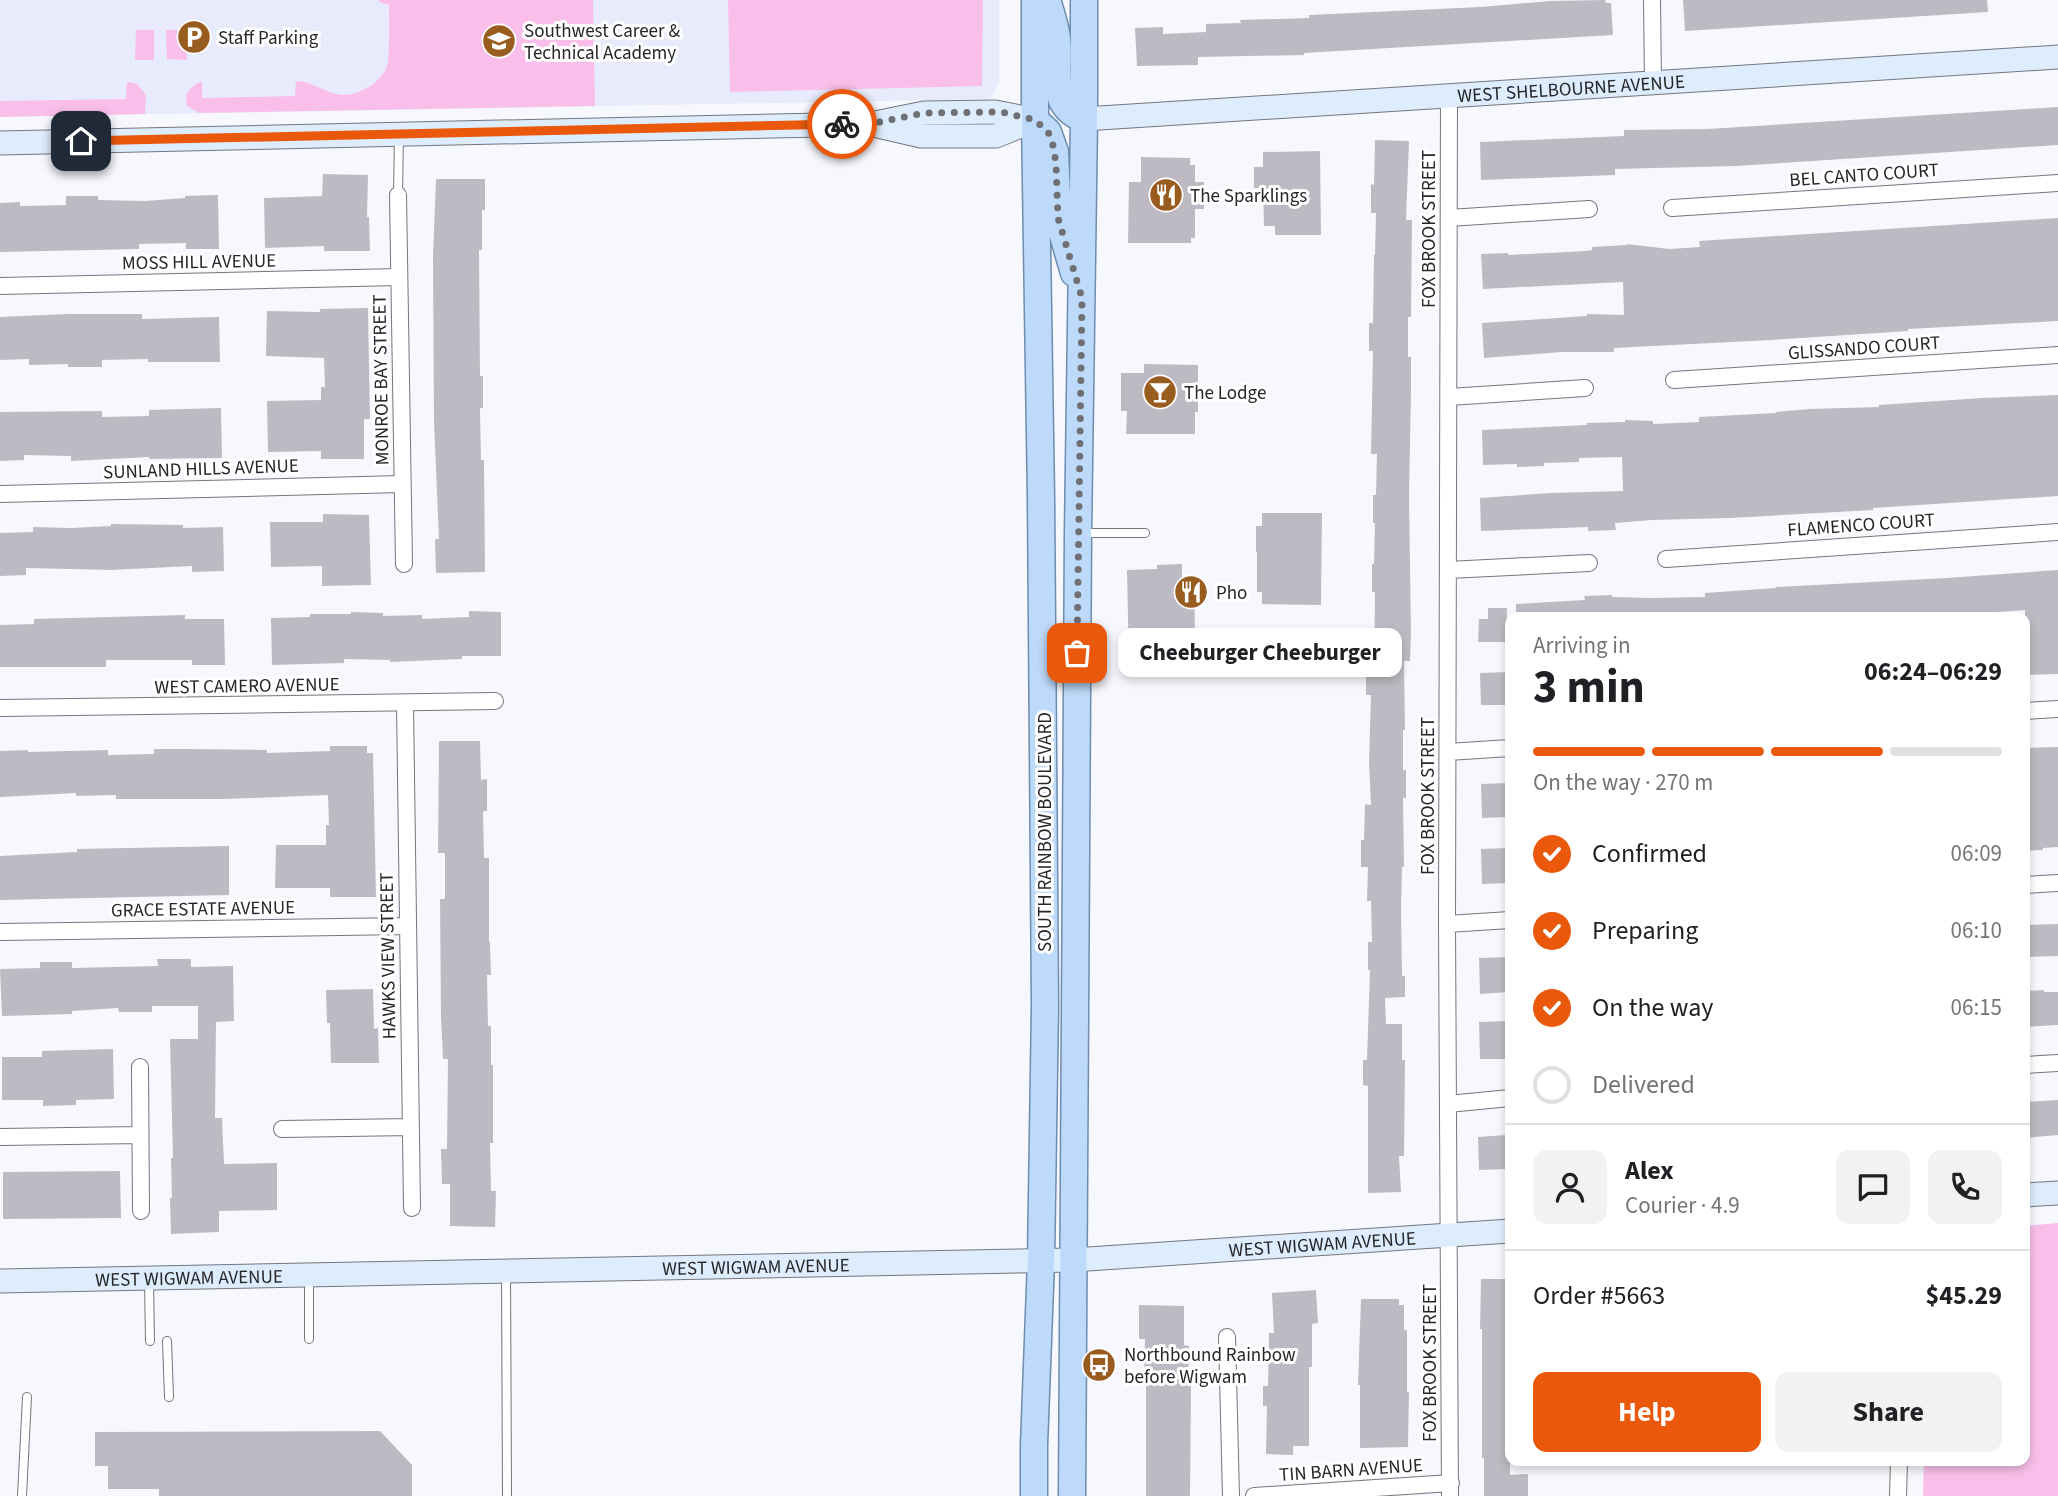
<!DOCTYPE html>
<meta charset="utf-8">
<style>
body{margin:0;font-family:"Source Sans 3",sans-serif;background:#f2f2f2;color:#202124;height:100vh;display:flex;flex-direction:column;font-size:26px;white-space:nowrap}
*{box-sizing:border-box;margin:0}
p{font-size:23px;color:#757577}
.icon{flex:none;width:38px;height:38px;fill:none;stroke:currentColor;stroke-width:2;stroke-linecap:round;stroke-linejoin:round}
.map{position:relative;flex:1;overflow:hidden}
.drawer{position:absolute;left:1505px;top:612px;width:525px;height:854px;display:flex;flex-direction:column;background:#fff;border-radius:14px;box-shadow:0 4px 10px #0003}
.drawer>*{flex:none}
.pin{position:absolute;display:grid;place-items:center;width:60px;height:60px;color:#fff;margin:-30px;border-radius:14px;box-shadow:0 4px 10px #0006}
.courier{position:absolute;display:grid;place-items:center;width:70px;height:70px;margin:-35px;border:5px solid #ea580c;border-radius:50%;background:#fff;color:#222;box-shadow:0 2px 9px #0007}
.bubble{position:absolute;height:49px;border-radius:14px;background:#fff;box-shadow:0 4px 10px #0003;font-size:23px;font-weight:700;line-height:49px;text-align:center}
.overview em{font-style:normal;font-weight:700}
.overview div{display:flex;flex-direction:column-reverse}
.overview{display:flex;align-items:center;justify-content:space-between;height:119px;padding:0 28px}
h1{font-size:46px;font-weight:700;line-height:52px}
.bar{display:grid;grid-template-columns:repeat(4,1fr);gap:10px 7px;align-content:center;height:84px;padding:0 28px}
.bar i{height:9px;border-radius:5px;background:#e0e0e0}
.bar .active{background:#ea580c}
.bar p{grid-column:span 4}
.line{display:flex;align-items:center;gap:18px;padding:0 28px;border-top:2px solid #e0e0e0}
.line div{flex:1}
.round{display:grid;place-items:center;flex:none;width:74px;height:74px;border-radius:14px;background:#f2f2f2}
ol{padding:0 28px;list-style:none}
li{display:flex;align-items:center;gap:21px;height:77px}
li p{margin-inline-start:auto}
li .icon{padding:7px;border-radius:50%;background:#ea580c;color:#fff;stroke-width:4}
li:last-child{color:#757577}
li i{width:38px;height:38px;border:4px solid #e0e0e0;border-radius:50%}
.cta{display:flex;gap:14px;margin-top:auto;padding:14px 28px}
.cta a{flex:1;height:80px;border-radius:14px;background:#ea580c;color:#fff;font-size:28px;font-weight:700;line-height:80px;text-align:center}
.cta a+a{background:#f2f2f2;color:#202124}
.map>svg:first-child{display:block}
.built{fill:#e8ebfb}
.green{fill:#f9bfea}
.building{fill:#bebac3}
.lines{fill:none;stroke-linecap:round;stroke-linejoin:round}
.lane-casing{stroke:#74767e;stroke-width:10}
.street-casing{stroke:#74767e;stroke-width:18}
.secondary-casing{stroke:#74767e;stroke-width:25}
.primary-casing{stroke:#6d8caf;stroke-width:29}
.lane{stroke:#fff;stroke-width:8}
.street{stroke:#fff;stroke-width:16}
.secondary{stroke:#deedfd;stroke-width:23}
.primary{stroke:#bedafa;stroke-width:26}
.done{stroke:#707074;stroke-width:7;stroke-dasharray:0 12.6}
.route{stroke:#ea580c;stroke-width:9}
.labels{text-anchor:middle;stroke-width:6;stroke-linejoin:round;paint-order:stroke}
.poi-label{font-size:19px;fill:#27272a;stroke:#fff;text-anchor:start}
.street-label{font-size:19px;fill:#27272a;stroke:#fff}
</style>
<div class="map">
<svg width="2058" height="1496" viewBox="0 0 2058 1496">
<rect width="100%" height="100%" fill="#f7f8fe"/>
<!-- built -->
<path class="built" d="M0 0H999V83L990 99 0 117Z"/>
<!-- green -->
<path class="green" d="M379 0H593L595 106 199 113 187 106C184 91 190 88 202 81V98L295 96 296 81C313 81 326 94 343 95 360 95 382 82 387 66 390 55 389 18 389 5L379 2Z
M728 0H983L982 86 730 92Z
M136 30H154V60H135Z
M166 30H186L187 60 167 59Z
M127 82 137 84 146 95 145 114 0 117V101L126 99Z
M2058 1223V1496H1923L1924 1461H2025V1226Z"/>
<!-- building -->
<path class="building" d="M1605 0 1606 3H1611L1613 35 1304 53V55L1198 57V65L1137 66 1135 28 1163 27V34L1206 32V24L1241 23 1240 20 1309 18V15L1480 7 1550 1Z
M1683 0H1987L1988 12 1685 31Z
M2058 107V145L1736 166 1615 169V175L1481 180 1480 142 1624 136V130L1707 129Z
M1375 140 1409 141 1406 220H1412L1411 317H1408V357H1411V392L1409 496 1411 633 1410 661H1404L1405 730H1403V770H1406V798H1403L1404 867H1402L1401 908 1402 976H1405V997L1385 998 1386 1024H1402V1060H1405L1404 1156H1399L1401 1192 1368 1193V1086L1363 1085V1060H1367L1370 970H1368V942H1372L1371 901H1367L1368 867H1361V840H1364L1365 804 1371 805 1369 763 1371 695H1366V667H1374L1375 592H1372V564H1374L1375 523H1373V495H1376L1377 454H1371L1373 351H1369V323H1373L1374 255H1375L1376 213H1371V184L1374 185Z
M1320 151 1321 235H1275V226H1264L1263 188H1254V167H1263V152Z
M1141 157 1190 158V165H1195V182H1204V209H1195V238H1191V243H1128L1129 182H1141Z
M323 174 368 175 367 217H369L370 251H324V246L265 248 264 198 322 196Z
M436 179H485V210H482V250H479L480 376H483V408H480L481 460H484L485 572 436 573 435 539H439L434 422 433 257Z
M218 195 219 249H186V243L139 244V249L0 252V203L20 202V206L66 205V196H98V200L145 201 185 198V196Z
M2058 218V321L1908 329V331L1771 340 1614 348V352H1561L1484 358 1482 323 1587 316V314L1624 315 1623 282 1483 289 1481 254 1508 253V255L1585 251 1592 250V247L1627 245V244L1669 249 1700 247 1699 241Z
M368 308 370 419H364V459H321V451L268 452 267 401 321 400V387H325L324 358 266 356 267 311 320 312V309Z
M68 314H142V319L219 317 220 362H148V359L102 360V367H68V364L29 365V359L0 360V317Z
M1144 364 1198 365V412H1195V434H1126L1127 411H1121V373H1144Z
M2058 395V496L1873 508V510L1730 518 1652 520 1615 523 1616 530 1588 531V527L1481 531 1480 498 1550 493 1623 491 1622 457 1579 458V462L1544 463V466L1517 467V464L1483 465 1482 430 1587 425V423L1625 422V420L1653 421V424L1699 422V417L1776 413V412L1810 409 1879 407V405L1982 398Z
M221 408 222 458 149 459V457L71 461V456L24 455V460L0 461V412L102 411V417L149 416V410Z
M1262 513H1322L1321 605 1262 604V592H1257V552H1256V526H1262Z
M323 514 369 515 371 585 322 586V566L271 567 270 522H323Z
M111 524 183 525V528L223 527 224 571 192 572V566L111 570 26 568V575L0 576V533L33 532V527L71 528 111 526Z
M1182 564V578H1194L1195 635H1203L1204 659H1184V668H1155V664L1129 665 1127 570 1157 569V565Z
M2058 570V674L2025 675V610L1907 618H1516V604L1585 600 1584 596 1612 595V597L1651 598 1705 597V593L1776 588V587L1947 578Z
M1488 608H1507L1506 642H1478L1479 619H1488Z
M469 611 501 612V656H462V659L390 662V660L344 659V663L272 665 271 618 310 617V614H351V612L383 613V616L422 615V619L469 617Z
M185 615V619H224L225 665H192V660H106V667H0V625L34 624V619Z
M1508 672 1509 705H1481L1480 673Z
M439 741H480L481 780 487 779V811H483L484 858H489V942H490L491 975H487L488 1026H491V1065H493V1143H490L491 1191H496L495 1227 450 1226V1184H442L441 1149H447L448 1059H443L441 1016 440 899H445V853H438Z
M330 746H367V753H373L376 897H330V888H275L276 845H326V825H329L328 795 226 799H116V795L76 796V793L0 797V751L28 750V752L108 750V755L154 754V749H187L267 750V753L330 751Z
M2058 747V847L2043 848V850L2025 851V748Z
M1508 783 1509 817 1482 818 1481 784Z
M229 846V895L0 900V856L77 852V849Z
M1508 848 1509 883 1482 884 1481 849Z
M2058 924V956L2025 957V925Z
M1507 957 1508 992 1480 994 1479 958Z
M157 959H191V967L233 966 234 1021 216 1022 215 1118H222L224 1164 277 1163V1210L219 1211V1232L171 1234 170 1198H172L171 1158H173L170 1039H198V1006H152V1012H119L118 1008 72 1011V1014L2 1016 0 969 40 968V962H72V968L158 966Z
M373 989 374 1029 378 1028 379 1063H331L330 1023H327L326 990Z
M2044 990V992H2058V1025L2025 1027V991Z
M1506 1021 1507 1059H1480L1479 1022Z
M113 1049 114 1099 76 1100V1105L43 1106V1100H2V1057H42V1051Z
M2058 1100V1135L2025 1138V1102Z
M1506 1135 1507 1169 1479 1170 1478 1137Z
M120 1171 121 1218 3 1219V1172Z
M1481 1279H1510V1475L1528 1474V1496H1484V1458H1482V1329H1480Z
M1316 1290 1318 1323 1312 1324V1367H1309V1446H1293V1455L1266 1454 1267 1406H1263V1386H1268L1269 1333H1274L1272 1293Z
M1361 1299H1399V1305H1404V1330H1407V1392H1409L1408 1447 1360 1448V1385H1358Z
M1139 1305 1184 1306V1345L1189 1346 1188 1386H1191L1190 1496H1146V1378H1144L1145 1339H1139Z
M380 1431 412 1465V1496H159V1489H108V1466H95V1432Z"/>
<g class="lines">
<!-- lane casing -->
<g class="lane-casing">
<path id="lane" d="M398 195 399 135
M1081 533H1145
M506 1271 507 1496
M309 1278V1339
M149 1281 150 1341
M167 1341 169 1397
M22 1496 27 1397"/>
</g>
<!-- street casing -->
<g class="street-casing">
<path id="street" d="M1652 0 1653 83
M1449 95 1447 924 1450 1496
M398 195 404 564
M1672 208 2058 183
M1449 218 1589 209
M0 286 399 277
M1674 380 2058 355
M1449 397 1585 388
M0 494 402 484
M1666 559 2058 532
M1448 570 1589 563
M405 704 412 1208
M0 708 495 701
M2025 711 2058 709
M1448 752 1510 748
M2025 885 2058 883
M1447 924 1510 920
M0 932 407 926
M2025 1065 2058 1063
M140 1067 141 1211
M1448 1104 1510 1098
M282 1129 410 1127
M0 1137 140 1135
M1227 1337 1231 1496
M1254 1496 1451 1483
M1898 1496 1899 1461"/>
</g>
<!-- secondary casing -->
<g class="secondary-casing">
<g id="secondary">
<path id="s1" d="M1084 119 2058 57"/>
<path d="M878 126 921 136H996L1035 120"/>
<path d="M0 143 870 124 924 113 995 112 1035 120"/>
<path d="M2025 1195 2058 1193"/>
<path id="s2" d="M0 1281 1073 1260 1510 1231"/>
</g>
</g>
<!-- primary casing -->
<g class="primary-casing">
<path id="primary" d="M1047 0C1051 12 1055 25 1057 38 1061 69 1047 106 1084 119
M1035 120 1048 132 1055 152 1058 218 1074 273
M1034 1496V1445L1041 1261 1045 1006 1041 497 1035 120V0
M1072 1496 1078 533 1084 119V0"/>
</g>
<!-- lane -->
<use href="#lane" class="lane"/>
<!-- street -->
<use href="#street" class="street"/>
<!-- secondary -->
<use href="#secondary" class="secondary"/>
<!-- primary -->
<use href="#primary" class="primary"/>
</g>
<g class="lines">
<!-- done -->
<path class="done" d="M842 124H870L924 113 1001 112 1035 120 1048 132 1052 140 1056 163 1058 218 1082 298 1077 653"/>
<!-- route -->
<path class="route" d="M81 141 842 124"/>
</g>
<!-- icons -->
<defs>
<g id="parking-disc" transform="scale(1.75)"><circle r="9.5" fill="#995c1f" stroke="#fff"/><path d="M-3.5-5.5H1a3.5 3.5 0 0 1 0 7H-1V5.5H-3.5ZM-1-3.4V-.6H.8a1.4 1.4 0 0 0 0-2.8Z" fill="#fff"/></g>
<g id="school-disc" transform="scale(1.75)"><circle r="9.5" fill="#995c1f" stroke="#fff"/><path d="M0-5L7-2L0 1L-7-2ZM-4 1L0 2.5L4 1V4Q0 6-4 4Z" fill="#fff"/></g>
<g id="restaurant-disc" transform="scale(1.75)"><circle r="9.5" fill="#995c1f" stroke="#fff"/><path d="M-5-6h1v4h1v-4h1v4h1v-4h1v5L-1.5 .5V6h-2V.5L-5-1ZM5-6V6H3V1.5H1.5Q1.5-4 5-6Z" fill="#fff"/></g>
<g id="bar-disc" transform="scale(1.75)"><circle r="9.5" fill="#995c1f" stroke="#fff"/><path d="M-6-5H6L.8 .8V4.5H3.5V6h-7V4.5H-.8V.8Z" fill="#fff"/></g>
<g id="bus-disc" transform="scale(1.75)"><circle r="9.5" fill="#995c1f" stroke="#fff"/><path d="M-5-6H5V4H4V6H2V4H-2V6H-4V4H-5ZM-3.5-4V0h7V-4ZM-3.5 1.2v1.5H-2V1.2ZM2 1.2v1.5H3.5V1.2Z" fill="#fff"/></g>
</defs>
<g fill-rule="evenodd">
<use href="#parking-disc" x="194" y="37"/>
<use href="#school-disc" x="499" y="41"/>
<use href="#restaurant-disc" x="1166" y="195"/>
<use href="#bar-disc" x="1160" y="392"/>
<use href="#restaurant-disc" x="1191" y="592"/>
<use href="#bus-disc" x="1099" y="1365"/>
</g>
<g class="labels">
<!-- poi labels -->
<g class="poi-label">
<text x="524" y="37">Southwest Career &amp;<tspan x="524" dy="22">Technical Academy</tspan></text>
<text x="218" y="44">Staff Parking</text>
<text x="1190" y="202">The Sparklings</text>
<text x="1184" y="399">The Lodge</text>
<text x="1216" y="599">Pho</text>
<text x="1124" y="1361">Northbound Rainbow<tspan x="1124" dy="22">before Wigwam</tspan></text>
</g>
<!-- street labels -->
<g class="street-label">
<text dy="7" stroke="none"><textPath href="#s1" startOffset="488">WEST SHELBOURNE AVENUE</textPath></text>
<text transform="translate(1864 174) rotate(-4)" y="7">BEL CANTO COURT</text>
<text transform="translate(1428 229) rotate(-90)" y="7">FOX BROOK STREET</text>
<text transform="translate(199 261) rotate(-1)" y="7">MOSS HILL AVENUE</text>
<text transform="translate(1864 347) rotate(-4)" y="7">GLISSANDO COURT</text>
<text transform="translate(380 380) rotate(-91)" y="7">MONROE BAY STREET</text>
<text transform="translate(201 468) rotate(-2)" y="7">SUNLAND HILLS AVENUE</text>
<text transform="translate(1861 524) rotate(-4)" y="7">FLAMENCO COURT</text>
<text transform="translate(247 685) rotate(-1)" y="7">WEST CAMERO AVENUE</text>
<text transform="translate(1427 796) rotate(-90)" y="7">FOX BROOK STREET</text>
<text transform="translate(1044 832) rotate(-90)" y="7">SOUTH RAINBOW BOULEVARD</text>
<text transform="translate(203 908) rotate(-1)" y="7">GRACE ESTATE AVENUE</text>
<text transform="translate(387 956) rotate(-91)" y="7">HAWKS VIEW STREET</text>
<text dy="7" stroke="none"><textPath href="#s2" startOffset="1323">WEST WIGWAM AVENUE</textPath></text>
<text dy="7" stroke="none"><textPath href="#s2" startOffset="756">WEST WIGWAM AVENUE</textPath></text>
<text dy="7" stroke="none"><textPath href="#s2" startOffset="189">WEST WIGWAM AVENUE</textPath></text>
<text transform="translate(1429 1363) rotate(-90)" y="7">FOX BROOK STREET</text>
<text transform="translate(1351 1469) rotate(-4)" y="7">TIN BARN AVENUE</text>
</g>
</g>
</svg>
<div class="pin" style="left:1077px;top:653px;background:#ea580c"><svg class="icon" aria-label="bag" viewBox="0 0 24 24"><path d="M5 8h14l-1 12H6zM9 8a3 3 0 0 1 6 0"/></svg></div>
<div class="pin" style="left:81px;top:141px;background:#1f2937"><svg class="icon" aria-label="home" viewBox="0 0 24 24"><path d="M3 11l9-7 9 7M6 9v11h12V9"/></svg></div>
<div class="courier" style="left:842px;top:124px"><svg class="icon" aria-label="bike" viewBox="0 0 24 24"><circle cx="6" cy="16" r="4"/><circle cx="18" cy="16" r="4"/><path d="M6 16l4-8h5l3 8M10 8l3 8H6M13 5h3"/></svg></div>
<div class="bubble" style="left:1118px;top:628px;width:284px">Cheeburger Cheeburger</div>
<section class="drawer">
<div class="overview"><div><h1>3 min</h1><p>Arriving in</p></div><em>06:24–06:29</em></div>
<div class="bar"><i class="active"></i><i class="active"></i><i class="active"></i><i></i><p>On the way · 270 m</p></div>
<ol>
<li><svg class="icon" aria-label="check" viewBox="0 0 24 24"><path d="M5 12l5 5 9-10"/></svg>Confirmed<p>06:09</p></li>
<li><svg class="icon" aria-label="check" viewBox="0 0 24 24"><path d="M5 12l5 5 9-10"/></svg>Preparing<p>06:10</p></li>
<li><svg class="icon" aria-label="check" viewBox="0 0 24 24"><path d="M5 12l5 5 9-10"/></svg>On the way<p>06:15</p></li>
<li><i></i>Delivered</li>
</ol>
<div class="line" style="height:126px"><a class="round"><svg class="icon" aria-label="person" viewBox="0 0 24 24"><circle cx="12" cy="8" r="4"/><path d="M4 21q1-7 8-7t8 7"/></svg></a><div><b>Alex</b><p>Courier · 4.9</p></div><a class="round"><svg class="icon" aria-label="chat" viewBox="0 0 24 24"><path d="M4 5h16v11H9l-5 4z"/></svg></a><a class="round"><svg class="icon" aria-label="phone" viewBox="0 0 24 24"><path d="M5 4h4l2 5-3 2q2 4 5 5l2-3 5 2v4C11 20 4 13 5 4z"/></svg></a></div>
<div class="line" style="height:91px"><div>Order #5663</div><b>$45.29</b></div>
<div class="cta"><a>Help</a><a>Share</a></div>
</section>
</div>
